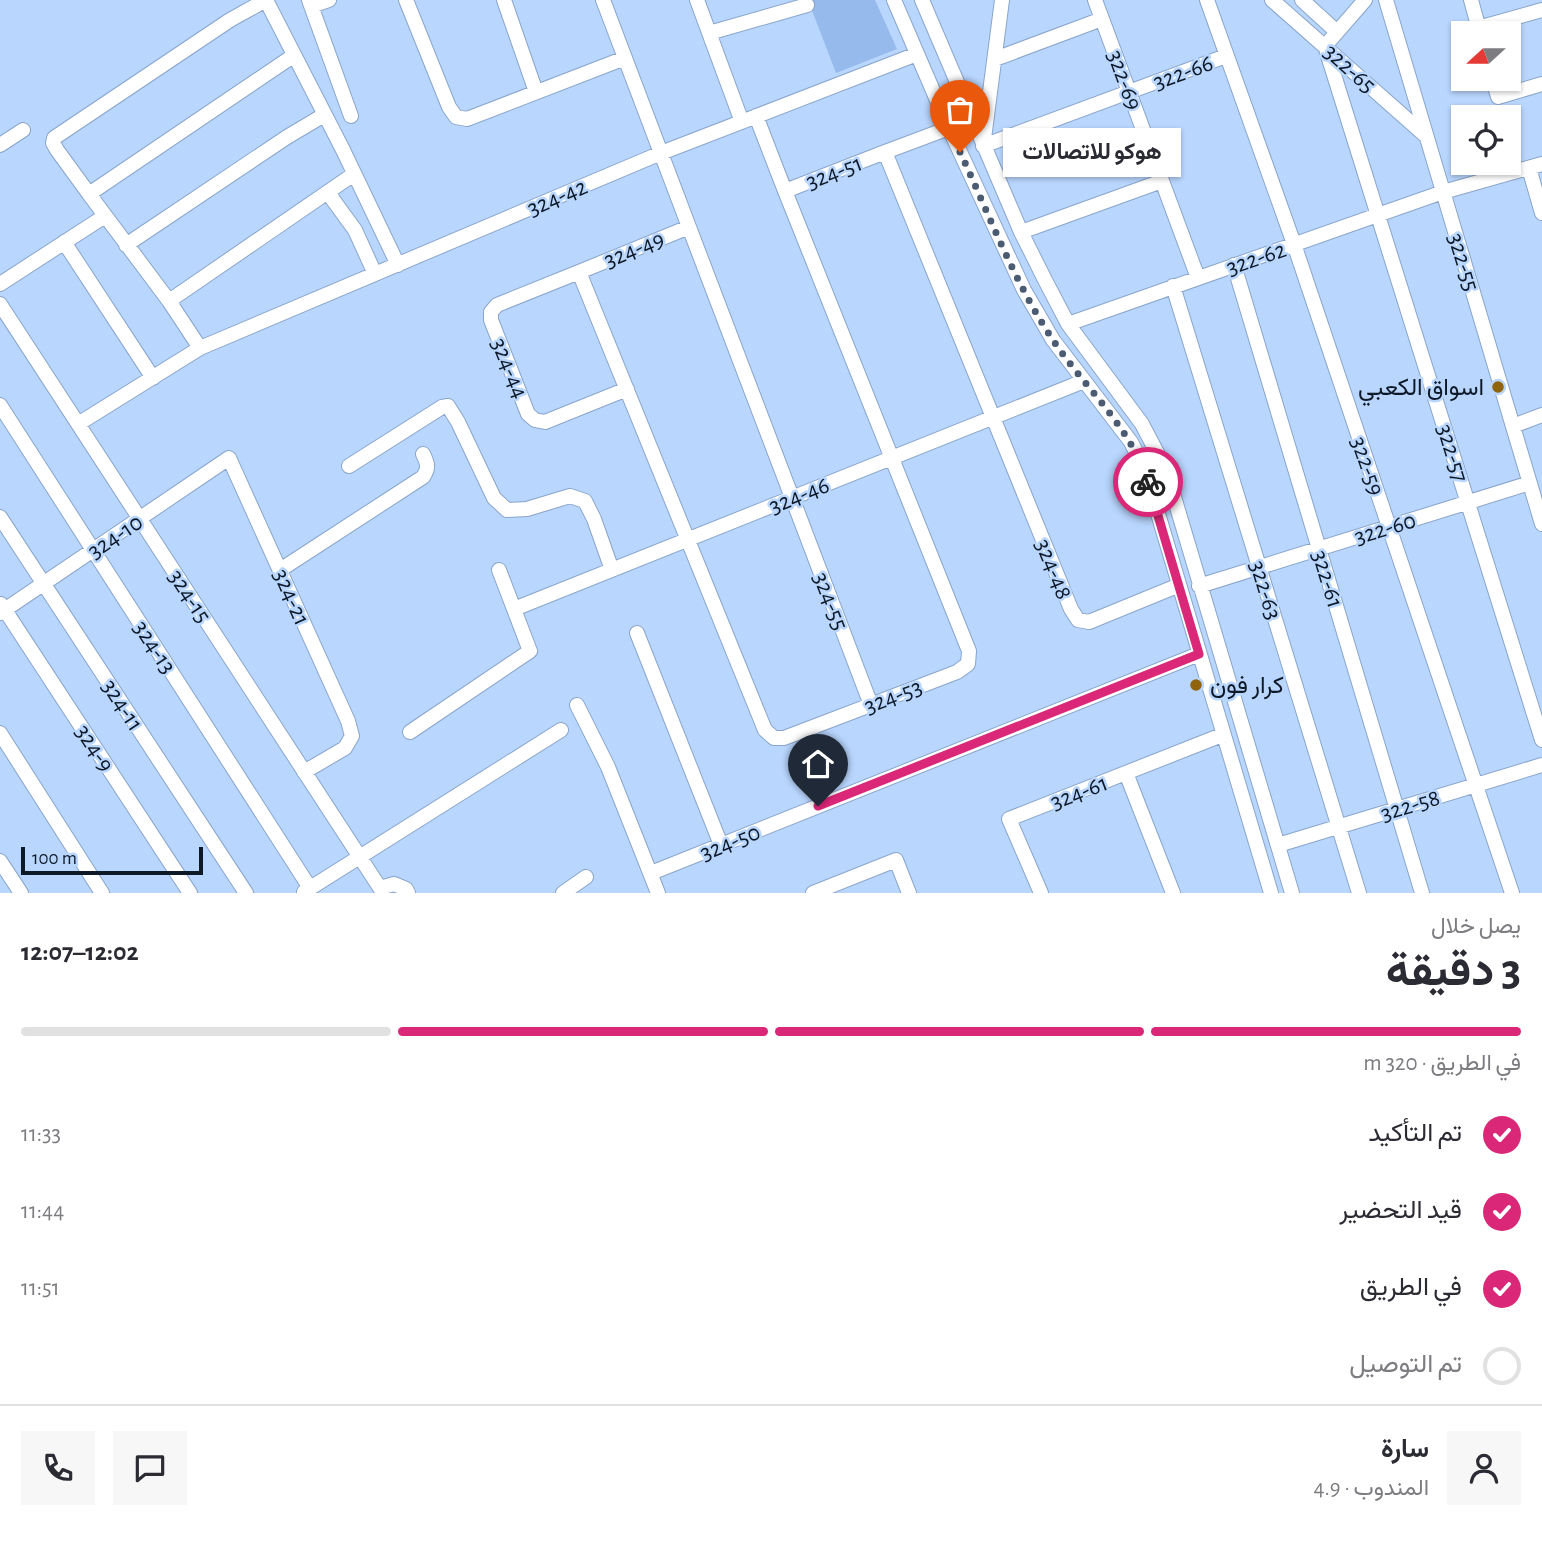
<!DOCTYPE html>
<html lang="ar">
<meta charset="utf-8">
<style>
body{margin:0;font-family:"Alegreya Sans",Vazirmatn,sans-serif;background:#f7f7f7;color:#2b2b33;direction:rtl;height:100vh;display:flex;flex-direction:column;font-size:26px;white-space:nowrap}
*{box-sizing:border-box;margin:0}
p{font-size:23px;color:#7c7c81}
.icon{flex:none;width:38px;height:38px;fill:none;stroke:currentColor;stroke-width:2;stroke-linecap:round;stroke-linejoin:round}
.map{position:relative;height:893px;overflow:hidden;direction:ltr}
.side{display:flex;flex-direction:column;background:#fff;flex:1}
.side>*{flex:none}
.needle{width:46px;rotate:249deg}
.controls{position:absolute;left:1451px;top:21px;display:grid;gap:14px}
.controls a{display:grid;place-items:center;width:70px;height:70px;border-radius:0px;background:#fff;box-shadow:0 2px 5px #0004;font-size:35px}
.scale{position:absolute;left:21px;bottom:18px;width:182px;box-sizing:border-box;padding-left:7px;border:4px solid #0e1927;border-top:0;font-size:19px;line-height:24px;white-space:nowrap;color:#0e1927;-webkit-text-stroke:5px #b9d6fe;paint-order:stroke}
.pin{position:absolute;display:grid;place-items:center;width:60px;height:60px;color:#fff;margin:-72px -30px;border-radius:50% 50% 50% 0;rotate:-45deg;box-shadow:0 0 7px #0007}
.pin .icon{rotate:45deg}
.courier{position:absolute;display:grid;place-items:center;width:70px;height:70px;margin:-35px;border:5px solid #db2777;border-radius:50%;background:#fff;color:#222;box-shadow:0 2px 9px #0007}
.bubble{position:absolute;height:49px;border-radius:0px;background:#fff;box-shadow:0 2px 5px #0004;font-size:23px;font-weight:700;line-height:49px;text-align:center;direction:rtl}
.head em{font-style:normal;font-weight:700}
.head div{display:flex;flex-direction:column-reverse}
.head{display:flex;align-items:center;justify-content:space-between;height:119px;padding:0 21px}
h1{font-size:46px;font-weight:700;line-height:52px}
.bar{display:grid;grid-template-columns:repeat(4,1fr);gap:10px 7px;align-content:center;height:84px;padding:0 21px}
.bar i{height:9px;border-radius:5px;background:#e1e1e2}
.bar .active{background:#db2777}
.bar p{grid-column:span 4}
.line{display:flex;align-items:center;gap:18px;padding:0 21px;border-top:2px solid #e1e1e2}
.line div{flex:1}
.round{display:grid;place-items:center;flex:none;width:74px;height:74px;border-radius:0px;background:#f7f7f7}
ol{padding:0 21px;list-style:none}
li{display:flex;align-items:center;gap:21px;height:77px}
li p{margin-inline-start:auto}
li .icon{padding:7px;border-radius:50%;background:#db2777;color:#fff;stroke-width:4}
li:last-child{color:#7c7c81}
li i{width:38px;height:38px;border:4px solid #e1e1e2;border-radius:50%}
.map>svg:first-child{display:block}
.green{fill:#96baeb}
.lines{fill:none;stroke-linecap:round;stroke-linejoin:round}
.minor-casing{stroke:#89a5cb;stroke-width:16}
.minor{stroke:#fff;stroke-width:14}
.done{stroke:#4a5b72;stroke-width:7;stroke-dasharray:0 12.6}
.route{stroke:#db2777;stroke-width:9}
.poi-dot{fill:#90630d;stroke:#b9d6fe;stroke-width:2.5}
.labels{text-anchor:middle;stroke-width:5;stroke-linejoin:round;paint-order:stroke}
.street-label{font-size:24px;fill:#0e1927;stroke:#b9d6fe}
.poi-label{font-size:24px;fill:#0e1927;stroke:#b9d6fe;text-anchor:end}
</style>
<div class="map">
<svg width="1542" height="893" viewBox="0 0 1542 893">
<rect width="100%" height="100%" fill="#b9d6fe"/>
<!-- green -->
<path class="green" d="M808 0H875L897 49 836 73Z"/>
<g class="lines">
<!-- minor casing -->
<g class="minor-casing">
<path id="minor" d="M266 0 343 150 398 265
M309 0 351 116
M406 0 449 107 456 117 467 119 625 58
M504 0 536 92
M603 0 689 227
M697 0 742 122
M894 0 949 128 1024 290 1053 340 1131 442 1145 470 1271 893
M922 0 1021 232 1045 280 1068 324 1142 424 1166 470 1292 893
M1002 0 983 146 1226 56
M1095 0 1198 278
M1207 0 1294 244 1512 893
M1272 0 1426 136
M1302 0 1337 32
M1365 0 1325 46 1542 740
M1386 0 1542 524
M1471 0 1480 33
M312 6 329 0
M1478 28 1542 10
M709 33 807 5
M995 59 1102 19
M1493 79 1498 97 1542 84
M756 116 785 191
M0 145 23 130
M885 152 949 128
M1529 168 1542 213
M328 193 355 230 375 274
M89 194 57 150 53 143 54 138 230 20 266 0
M1021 232 1162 181
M64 242 153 378
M126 245 287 137 324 115
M1234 265 1422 893
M579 272 497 305 491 312V320L528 414 535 420 545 422 627 389
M0 284 105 216
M1173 286 1359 893
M169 301 354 174
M0 304 380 888
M1068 324 1443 192 1542 164
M200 348 169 301 89 194 293 56
M0 405 310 888
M78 424 200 348 661 153 917 54
M1513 426 1542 415
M349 466 442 407 448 406 458 422 494 498 507 510 527 509 570 496 585 501 594 519 612 570
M0 517 246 893
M280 570 423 477C429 468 428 464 423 454
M1199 586 1530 483
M1 604 190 893
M514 609 1084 381
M0 613 229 458 348 721 352 736 345 748 304 772
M637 633 721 845
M577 705 608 767 658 893
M871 705 689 227 579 272 765 730 774 738H784L957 672 968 664 969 651 785 191 885 152 1071 609 1078 620 1089 622 1177 586
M410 732 530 651 499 570
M0 733 102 893
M1126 773 1173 893
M1278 845 1542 765
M0 861 21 893
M651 873 1199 654
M380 888 394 884 406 889 408 893
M304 892 561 730
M563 893 586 877
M813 893 896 860 909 893
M1041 893 1009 819 1222 735"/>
</g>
<!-- minor -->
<use href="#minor" class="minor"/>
</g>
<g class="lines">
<!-- done -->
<path class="done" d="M960 152C989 214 1014 282 1053 340 1084 387 1131 427 1148 482"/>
<!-- route -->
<path class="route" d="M818 806 1199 654 1148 482"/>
</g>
<!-- markers -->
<g class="poi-dot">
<circle cx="1498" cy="387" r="7"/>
<circle cx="1196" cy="685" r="7"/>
</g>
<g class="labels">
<!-- street labels -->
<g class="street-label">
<text transform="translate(1350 68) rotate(42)" y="8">322-65</text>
<text transform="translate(1183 72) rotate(-20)" y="8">322-66</text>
<text transform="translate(1125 80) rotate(70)" y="8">322-69</text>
<text transform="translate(834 172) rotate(-21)" y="8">324-51</text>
<text transform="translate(557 197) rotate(-23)" y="8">324-42</text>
<text transform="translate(634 249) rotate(-22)" y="8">324-49</text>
<text transform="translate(1256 258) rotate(-19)" y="8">322-62</text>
<text transform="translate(1464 262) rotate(73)" y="8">322-55</text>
<text transform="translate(510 368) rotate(68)" y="8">324-44</text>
<text transform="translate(1453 453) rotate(73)" y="8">322-57</text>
<text transform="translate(1368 466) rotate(71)" y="8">322-59</text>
<text transform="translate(799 495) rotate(-22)" y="8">324-46</text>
<text transform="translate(1385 528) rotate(-17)" y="8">322-60</text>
<text transform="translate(115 536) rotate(-34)" y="8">324-10</text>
<text transform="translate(1054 569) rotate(68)" y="8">324-48</text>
<text transform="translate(1328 579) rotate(73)" y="8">322-61</text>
<text transform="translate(1266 590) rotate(73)" y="8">322-63</text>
<text transform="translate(190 596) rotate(57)" y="8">324-15</text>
<text transform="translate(292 597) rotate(66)" y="8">324-21</text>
<text transform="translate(831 601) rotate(69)" y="8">324-55</text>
<text transform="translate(155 647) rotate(57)" y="8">324-13</text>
<text transform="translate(893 696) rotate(-21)" y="8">324-53</text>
<text transform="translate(123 705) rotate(57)" y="8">324-11</text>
<text transform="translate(95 748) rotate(57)" y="8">324-9</text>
<text transform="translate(1079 792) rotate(-21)" y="8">324-61</text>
<text transform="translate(1410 805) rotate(-17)" y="8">322-58</text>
<text transform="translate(730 842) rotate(-22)" y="8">324-50</text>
</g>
<!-- poi labels -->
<g class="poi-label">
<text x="1484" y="395">اسواق الكعبي</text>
<text x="1210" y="693" text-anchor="start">كرار فون</text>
</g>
</g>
</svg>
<div class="controls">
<a><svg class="needle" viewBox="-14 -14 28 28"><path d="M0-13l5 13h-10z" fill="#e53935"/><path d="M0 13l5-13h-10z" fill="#7c7c81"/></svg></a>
<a><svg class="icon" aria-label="locate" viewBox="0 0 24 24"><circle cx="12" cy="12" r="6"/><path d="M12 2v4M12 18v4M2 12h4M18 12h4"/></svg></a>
</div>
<div class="scale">100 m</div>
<div class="pin" style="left:960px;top:152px;background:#ea580c"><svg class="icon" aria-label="bag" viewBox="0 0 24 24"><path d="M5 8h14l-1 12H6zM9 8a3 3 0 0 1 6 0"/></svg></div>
<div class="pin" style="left:818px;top:806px;background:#1f2937"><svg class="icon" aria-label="home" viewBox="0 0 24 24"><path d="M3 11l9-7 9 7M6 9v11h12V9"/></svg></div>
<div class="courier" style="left:1148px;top:482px"><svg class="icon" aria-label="bike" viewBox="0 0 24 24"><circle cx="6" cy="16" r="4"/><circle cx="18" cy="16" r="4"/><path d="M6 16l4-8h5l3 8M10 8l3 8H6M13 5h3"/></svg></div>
<div class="bubble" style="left:1003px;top:128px;width:178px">هوكو للاتصالات</div>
</div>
<section class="side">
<div class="head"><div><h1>3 دقيقة</h1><p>يصل خلال</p></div><em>12:02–12:07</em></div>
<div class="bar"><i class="active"></i><i class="active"></i><i class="active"></i><i></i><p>في الطريق · 320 m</p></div>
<ol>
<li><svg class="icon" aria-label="check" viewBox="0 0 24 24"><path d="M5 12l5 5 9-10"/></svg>تم التأكيد<p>11:33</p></li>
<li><svg class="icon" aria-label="check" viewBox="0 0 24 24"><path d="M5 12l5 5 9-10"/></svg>قيد التحضير<p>11:44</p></li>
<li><svg class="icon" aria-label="check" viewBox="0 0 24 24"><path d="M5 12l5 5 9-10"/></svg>في الطريق<p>11:51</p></li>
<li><i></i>تم التوصيل</li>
</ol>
<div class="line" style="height:126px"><a class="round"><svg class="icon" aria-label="person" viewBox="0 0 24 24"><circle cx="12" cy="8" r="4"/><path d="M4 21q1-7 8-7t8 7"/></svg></a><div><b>سارة</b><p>المندوب · 4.9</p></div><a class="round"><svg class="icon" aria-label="chat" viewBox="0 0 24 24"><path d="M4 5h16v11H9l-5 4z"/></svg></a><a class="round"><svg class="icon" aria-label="phone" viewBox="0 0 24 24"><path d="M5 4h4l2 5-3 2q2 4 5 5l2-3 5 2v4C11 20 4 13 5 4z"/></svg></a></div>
</section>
